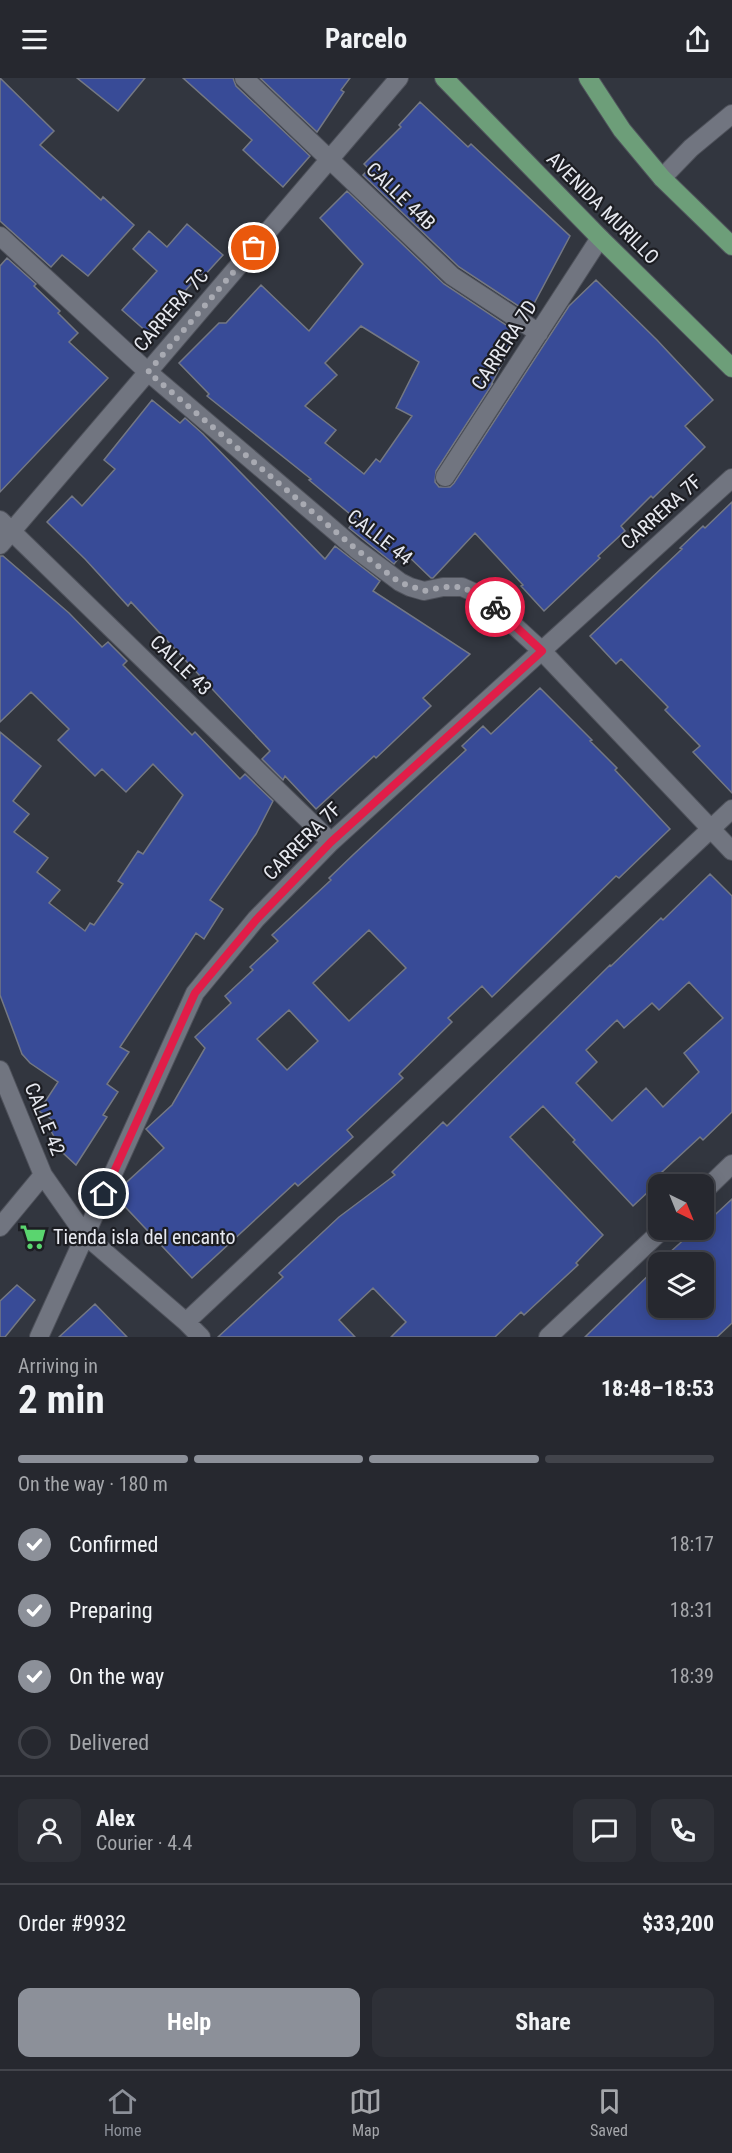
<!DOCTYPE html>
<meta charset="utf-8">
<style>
body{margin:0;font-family:"Roboto Condensed",sans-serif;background:#2e3037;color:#f1f3f6;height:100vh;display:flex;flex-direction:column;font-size:22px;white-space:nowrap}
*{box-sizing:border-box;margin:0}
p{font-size:20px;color:#a4a6aa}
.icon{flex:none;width:33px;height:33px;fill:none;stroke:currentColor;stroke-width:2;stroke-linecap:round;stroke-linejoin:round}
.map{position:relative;height:1259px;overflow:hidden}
.panel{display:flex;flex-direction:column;background:#26282f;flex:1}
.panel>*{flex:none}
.needle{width:39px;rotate:137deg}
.fabs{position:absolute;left:648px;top:1096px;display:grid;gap:12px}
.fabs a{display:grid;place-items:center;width:66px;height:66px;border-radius:12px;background:#26282f;box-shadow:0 3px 15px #0003,0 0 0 2px #42444b;font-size:30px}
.pin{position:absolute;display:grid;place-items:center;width:51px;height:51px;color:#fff;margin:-26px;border:3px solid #fff;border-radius:50%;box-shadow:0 2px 6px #0007}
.courier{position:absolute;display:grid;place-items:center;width:60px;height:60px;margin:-30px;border:4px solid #e11d48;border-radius:50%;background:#fff;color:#222;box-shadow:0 2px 8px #0007}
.overview em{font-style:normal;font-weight:700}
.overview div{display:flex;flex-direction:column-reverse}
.overview{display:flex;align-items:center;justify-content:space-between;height:102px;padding:0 18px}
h1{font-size:39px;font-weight:700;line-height:45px}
.bar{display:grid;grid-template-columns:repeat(4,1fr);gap:9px 6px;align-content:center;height:72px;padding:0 18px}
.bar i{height:8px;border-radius:4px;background:#42444b}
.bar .selected{background:#8c9099}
.bar p{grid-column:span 4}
.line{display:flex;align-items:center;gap:15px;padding:0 18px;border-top:2px solid #42444b}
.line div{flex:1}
.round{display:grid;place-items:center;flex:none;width:63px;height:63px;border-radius:12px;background:#2e3037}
ol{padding:0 18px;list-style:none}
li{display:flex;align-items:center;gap:18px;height:66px}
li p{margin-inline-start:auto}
li .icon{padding:6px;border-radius:50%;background:#8c9099;color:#fff;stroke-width:4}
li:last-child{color:#a4a6aa}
li i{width:33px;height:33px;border:3px solid #42444b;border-radius:50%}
.action{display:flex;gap:12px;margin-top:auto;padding:12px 18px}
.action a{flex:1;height:69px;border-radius:12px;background:#8c9099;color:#fff;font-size:24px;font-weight:700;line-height:69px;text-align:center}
.action a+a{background:#2e3037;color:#f1f3f6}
header{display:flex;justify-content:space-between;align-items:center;height:78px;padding:0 18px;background:#26282f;font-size:27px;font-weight:700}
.menu{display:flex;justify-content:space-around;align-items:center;height:84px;border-top:2px solid #42444b;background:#26282f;font-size:16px;color:#a4a6aa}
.menu a{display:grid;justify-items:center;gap:3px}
.menu .selected{color:#8c9099}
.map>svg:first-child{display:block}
.building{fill:#384b97;stroke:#747883;stroke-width:1.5;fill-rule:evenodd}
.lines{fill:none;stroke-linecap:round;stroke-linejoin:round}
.street-casing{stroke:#4f525b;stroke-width:20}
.primary-casing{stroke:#4f525b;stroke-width:20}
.street{stroke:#717580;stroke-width:18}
.primary{stroke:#6d9e79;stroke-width:18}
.done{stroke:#a8aab2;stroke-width:6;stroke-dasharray:0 10.8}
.route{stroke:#e11d48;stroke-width:8}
.labels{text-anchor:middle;stroke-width:4.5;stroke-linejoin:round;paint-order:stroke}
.street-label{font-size:20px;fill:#e7e9f0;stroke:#1c1d22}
.poi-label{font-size:20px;fill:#e7e9f0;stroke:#1c1d22;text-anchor:start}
</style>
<header><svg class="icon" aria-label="menu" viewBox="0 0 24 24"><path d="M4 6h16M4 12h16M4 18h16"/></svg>Parcelo<svg class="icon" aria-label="share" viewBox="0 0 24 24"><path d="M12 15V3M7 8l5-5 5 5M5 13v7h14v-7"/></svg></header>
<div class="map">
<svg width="732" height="1259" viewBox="0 0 732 1259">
<rect width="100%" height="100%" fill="#32363f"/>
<!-- building -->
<path class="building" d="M0 0 54 53 40 67 101 122 103 119 134 147 88 198 62 177 51 189 0 143Z
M77 0H145L118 33Z
M183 0H233L236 8 310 78 283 109 243 72 252 62Z
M260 0H350L341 12 344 14 317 54Z
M420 24 468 69 471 66 570 158 529 235 459 189 363 97 369 91 364 86 401 49 399 47Z
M347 113 444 206 518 255 491 307 493 305 436 393 435 404 439 409H450L454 405 569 228 596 202 657 262 713 322 685 348 705 369 653 420 651 418 621 448 625 453 598 478 600 480 544 533 521 508 523 507 475 455 433 500H431L404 474 394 486 349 450 356 441 309 402 311 401 207 318 209 316 179 285 219 245H226L261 207 309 253 363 186 320 140ZM361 248 419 284 396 330 412 338 380 384 376 381 364 396 325 365 336 352 305 328 337 297 325 285Z
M187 146 223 177 204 198 201 195 148 255 122 232 157 193 133 171 149 153 167 169Z
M7 180 36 206 34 208 60 233 58 235 78 255 69 264 108 300 0 414V188Z
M152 322 180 345 185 340 203 356 325 481 335 468 380 503 373 513 470 576 423 620 431 628 376 680 374 678 316 731 285 698 283 702 262 681 270 673 131 524 128 528 85 481 47 444 72 418 82 428 115 391 104 382Z
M732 424V715L693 674 700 668 665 632 668 629 621 581 616 586 590 558 682 471 680 470 703 448 705 450Z
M0 478H3L69 535 102 569 108 564 127 583 123 587 192 657 195 654 240 701 245 696 273 723 256 756 210 822 223 831 204 861 196 855 120 969 129 974 107 1006 118 1014 103 1037 107 1039 76 1087 63 1075 51 1053 55 1044 39 1033 58 1004 30 985 22 976 0 917V654L41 688 13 723 29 736 14 754 48 780 37 794 60 812 49 825 85 853 90 845 94 847 123 806 118 803 138 773 143 776 183 717 153 686 126 714 102 691 95 698 58 662 69 651 31 614 0 644Z
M540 610 592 662 590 663 617 690 615 692 670 751 619 800 616 798 492 919 482 908 448 940 452 944 399 996 403 1000 347 1052 353 1059 298 1108 295 1105 192 1200 115 1118 117 1113 164 1070 146 1051 172 1027 205 970 195 959 231 925 225 918 253 892 250 889 278 863 272 857 331 802 329 800 354 776 466 672 462 668 483 648 491 656ZM369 852 406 890 349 943 313 905ZM289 932 318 963 287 992 257 961Z
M710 796 732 818V1034L703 1062 700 1059 661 1095 665 1098 633 1128 573 1064 575 1062 543 1028 510 1059 603 1157 576 1185 578 1187 552 1211 524 1237 521 1234 495 1259H391L406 1244 373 1210 339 1242 355 1259H218L283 1199 279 1195 339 1139 395 1097 392 1094 443 1044 447 1048 610 887 611 888 661 840 663 842ZM689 904 723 940 684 975 699 994 663 1029 646 1010 612 1043 576 1005 597 984 586 972 617 942 624 950 652 925 659 932Z
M732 1121V1245L717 1259H585L658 1188V1230H704V1185H658L688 1158 690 1160 698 1152H704V1147Z
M17 1207 35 1222 5 1259H0V1223Z
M95 1226 127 1259H59Z"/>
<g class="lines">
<!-- street casing -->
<g class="street-casing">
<path id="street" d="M244 0 452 198 539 255
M662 100 691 70 732 36
M0 158 148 294 356 471 400 504 410 509 424 513 443 509H462L482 518 542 573 732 773
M445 399 600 160
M0 442 331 764
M0 467 399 0
M0 992 43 1097 85 1157 186 1244 201 1259
M704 1113 732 1086
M0 1149 43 1097
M186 1244 732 731
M39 1259 195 915 256 841 331 764 732 400
M548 1259 662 1152"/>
</g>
<!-- primary casing -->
<g class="primary-casing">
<path id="primary" d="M444 0 600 160 732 290
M588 0 622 52 662 100 732 168"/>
</g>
<!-- street -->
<use href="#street" class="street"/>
<!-- primary -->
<use href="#primary" class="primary"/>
</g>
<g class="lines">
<!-- done -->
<path class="done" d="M254 170 148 294 356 471 399 504 424 513 443 509H462L482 519 495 529"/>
<!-- route -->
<path class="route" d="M104 1116 195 915 256 842 331 764 542 573 495 529"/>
</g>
<!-- icons -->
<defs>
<g id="supermarket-bare" transform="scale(2.07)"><path d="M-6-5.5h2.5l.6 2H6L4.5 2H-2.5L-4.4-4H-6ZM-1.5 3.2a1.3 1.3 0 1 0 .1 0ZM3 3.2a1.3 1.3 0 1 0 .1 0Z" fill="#5ad56f" stroke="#1c1d22" stroke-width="2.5" paint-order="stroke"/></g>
</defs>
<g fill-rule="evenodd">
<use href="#supermarket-bare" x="33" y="1159"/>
</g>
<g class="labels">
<!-- street labels -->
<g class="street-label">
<text transform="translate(401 118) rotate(44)" y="7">CALLE 44B</text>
<text transform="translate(603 130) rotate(45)" y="7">AVENIDA MURILLO</text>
<text transform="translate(171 232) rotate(-49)" y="7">CARRERA 7C</text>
<text transform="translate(504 267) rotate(-57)" y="7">CARRERA 7D</text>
<text transform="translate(661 434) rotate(-42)" y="7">CARRERA 7F</text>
<text transform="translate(380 459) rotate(38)" y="7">CALLE 44</text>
<text transform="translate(181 587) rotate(44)" y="7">CALLE 43</text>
<text transform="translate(302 763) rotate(-45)" y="7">CARRERA 7F</text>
<text transform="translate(45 1041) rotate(68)" y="7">CALLE 42</text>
</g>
<!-- poi labels -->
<g class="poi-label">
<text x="53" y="1166">Tienda isla del encanto</text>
</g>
</g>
</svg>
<div class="fabs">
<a><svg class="needle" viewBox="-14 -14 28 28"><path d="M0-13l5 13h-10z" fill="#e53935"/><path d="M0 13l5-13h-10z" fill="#a4a6aa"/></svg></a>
<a><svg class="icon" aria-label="layers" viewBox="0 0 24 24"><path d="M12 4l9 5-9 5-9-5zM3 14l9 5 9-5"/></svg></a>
</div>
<div class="pin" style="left:254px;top:170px;background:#ea580c"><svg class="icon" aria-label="bag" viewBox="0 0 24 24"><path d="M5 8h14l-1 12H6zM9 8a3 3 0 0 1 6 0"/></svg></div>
<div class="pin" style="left:104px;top:1116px;background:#1f2937"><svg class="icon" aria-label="home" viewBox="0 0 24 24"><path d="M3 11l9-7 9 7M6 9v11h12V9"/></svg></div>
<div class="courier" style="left:495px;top:529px"><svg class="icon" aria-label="bike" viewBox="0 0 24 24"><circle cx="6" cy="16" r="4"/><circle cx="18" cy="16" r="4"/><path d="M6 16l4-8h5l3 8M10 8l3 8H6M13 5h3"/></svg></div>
</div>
<section class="panel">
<div class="overview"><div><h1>2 min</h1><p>Arriving in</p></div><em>18:48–18:53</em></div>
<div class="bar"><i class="selected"></i><i class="selected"></i><i class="selected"></i><i></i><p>On the way · 180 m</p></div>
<ol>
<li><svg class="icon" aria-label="check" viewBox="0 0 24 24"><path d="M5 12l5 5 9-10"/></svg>Confirmed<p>18:17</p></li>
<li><svg class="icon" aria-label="check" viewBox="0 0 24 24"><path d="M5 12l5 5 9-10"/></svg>Preparing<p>18:31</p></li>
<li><svg class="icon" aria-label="check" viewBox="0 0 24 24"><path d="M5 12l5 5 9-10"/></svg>On the way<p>18:39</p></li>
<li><i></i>Delivered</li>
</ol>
<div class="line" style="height:108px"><a class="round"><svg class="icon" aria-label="person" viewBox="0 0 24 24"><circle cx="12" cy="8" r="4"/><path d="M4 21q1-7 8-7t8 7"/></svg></a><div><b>Alex</b><p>Courier · 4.4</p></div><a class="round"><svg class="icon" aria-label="chat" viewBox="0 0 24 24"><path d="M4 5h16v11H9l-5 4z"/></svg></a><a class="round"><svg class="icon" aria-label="phone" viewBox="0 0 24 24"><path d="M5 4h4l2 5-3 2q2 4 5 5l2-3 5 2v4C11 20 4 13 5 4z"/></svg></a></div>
<div class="line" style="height:78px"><div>Order #9932</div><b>$33,200</b></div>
<div class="action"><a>Help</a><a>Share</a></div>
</section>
<nav class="menu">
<a class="selected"><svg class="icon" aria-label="home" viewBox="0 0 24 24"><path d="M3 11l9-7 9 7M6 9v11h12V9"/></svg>Home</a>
<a><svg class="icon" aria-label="map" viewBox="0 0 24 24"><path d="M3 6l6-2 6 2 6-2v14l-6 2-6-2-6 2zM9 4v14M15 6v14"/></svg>Map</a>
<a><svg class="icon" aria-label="saved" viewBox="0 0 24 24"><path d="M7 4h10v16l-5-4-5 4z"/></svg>Saved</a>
</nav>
